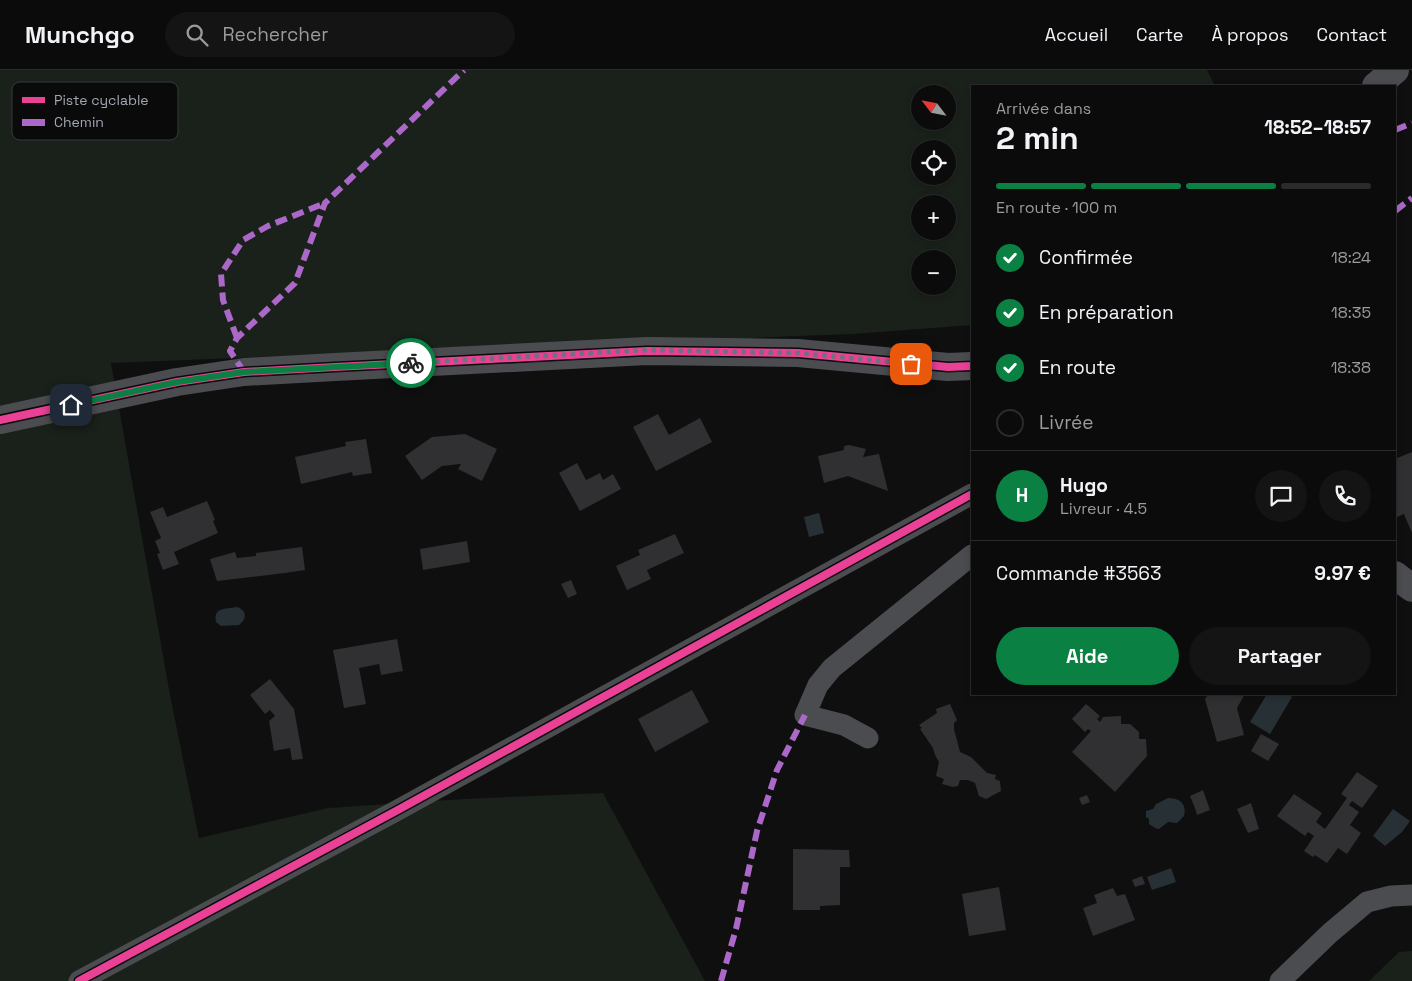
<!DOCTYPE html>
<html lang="fr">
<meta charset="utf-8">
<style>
body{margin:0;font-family:"Space Grotesk",sans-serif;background:#141415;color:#f1f3f6;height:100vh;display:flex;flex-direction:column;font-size:19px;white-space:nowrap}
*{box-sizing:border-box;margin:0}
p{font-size:16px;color:#9a9b9d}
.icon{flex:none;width:28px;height:28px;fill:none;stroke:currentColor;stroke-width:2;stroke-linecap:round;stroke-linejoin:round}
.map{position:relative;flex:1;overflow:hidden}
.side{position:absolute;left:971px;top:15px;width:425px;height:610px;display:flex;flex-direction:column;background:#0b0b0c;border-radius:0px;box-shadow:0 2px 8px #0003,0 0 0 1px #2b2b2d}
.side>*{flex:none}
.needle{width:32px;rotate:302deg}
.buttons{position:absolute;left:911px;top:15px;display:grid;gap:10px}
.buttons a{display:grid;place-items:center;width:45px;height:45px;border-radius:50%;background:#0b0b0c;box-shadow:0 2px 8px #0003,0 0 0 1px #2b2b2d;font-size:25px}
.pin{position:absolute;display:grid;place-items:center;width:42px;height:42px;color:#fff;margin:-21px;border-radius:10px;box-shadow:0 2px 8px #0006}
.courier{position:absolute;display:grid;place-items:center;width:50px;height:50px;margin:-25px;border:4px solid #0b8043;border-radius:50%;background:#fff;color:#222;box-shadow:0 1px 6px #0007}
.headline em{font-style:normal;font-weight:800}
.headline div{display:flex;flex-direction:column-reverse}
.headline{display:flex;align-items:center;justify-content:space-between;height:85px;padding:0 25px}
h1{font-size:32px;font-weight:800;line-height:38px}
.bar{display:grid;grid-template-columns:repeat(4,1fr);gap:8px 5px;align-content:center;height:60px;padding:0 25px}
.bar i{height:6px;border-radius:4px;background:#2b2b2d}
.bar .on{background:#0b8043}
.bar p{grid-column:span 4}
.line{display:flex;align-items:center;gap:12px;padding:0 25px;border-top:1px solid #2b2b2d}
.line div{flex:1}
.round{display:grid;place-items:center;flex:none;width:52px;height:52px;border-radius:26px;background:#141415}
ol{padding:0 25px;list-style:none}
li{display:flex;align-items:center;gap:15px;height:55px}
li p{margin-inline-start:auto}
li .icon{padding:5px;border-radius:50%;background:#0b8043;color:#fff;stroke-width:4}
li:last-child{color:#9a9b9d}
li i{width:28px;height:28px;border:2px solid #2b2b2d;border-radius:50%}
.action{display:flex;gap:10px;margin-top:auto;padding:10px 25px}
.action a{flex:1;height:58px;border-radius:30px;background:#0b8043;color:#fff;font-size:20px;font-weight:800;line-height:58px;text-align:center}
.action a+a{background:#141415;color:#f1f3f6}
header{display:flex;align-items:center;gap:30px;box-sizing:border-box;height:70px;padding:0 25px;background:#0b0b0c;border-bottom:1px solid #2b2b2d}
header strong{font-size:24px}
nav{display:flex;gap:28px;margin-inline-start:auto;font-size:18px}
.search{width:350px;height:45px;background:#141415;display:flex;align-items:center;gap:12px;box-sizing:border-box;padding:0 18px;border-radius:28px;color:#9a9b9d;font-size:19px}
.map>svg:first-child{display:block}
.green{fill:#1a201a;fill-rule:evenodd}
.water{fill:#273034}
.building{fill:#303032}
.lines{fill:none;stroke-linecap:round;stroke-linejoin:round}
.minor{stroke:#4a4c4f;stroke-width:21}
.tertiary{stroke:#4a4c4f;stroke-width:28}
.quiet{stroke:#ac68c9;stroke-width:6;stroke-dasharray:12 6;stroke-linecap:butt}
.cycleway-casing{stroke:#0a0a0b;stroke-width:11}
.cycleway{stroke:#ea4096;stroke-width:8}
.done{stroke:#6e7279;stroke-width:5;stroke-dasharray:0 9}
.route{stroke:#0b8043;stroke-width:6}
.key{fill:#0a0a0b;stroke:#37393d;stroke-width:1}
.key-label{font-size:14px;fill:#a1a7b1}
</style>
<header>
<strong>Munchgo</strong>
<div class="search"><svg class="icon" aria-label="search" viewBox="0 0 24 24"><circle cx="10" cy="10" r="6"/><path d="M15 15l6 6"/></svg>Rechercher</div>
<nav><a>Accueil</a><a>Carte</a><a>À propos</a><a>Contact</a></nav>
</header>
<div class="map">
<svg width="1412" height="911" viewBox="0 0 1412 911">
<rect width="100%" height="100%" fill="#0f0f10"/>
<!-- green -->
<path class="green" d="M0 0H1207L1215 16H972V255L853 264 111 293 170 625 199 768 328 738 464 729 603 723 705 911H0ZM920 24H948V51H920ZM920 79H948V106H920ZM920 134H948V161H920ZM920 189H948V216H920Z
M1412 881V911H1369L1399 882Z"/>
<!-- water -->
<path class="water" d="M819 443 824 463 809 467 804 447Z
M237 537C247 540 247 549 239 555L221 556 216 552C213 537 226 539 237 537Z
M1267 624H1286L1292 627 1270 664 1250 652Z
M1168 728C1180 728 1187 734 1184 746L1177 753 1168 752 1159 759 1155 758 1149 754V749L1146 747V741L1153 739 1156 734Z
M1393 739 1410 751 1402 762 1385 776 1373 766Z
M1171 798 1176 812 1152 820 1147 807Z"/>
<!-- building -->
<path class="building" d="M658 344 669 365 700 348 712 372 656 401 633 357Z
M465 364 497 379 482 411 458 399 461 394H460L442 396 422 410 405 386 432 367Z
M366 369 372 403 353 406 352 402 301 414 295 387 346 376 345 372Z
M849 375 866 379 863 387 879 384 888 421 848 406 824 413 818 386 844 380V376Z
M1412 382V463L1404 444 1397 447 1395 446V389Z
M577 393 586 410 600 403 603 410 613 404 621 419 580 441 559 403Z
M207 431 215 450 213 451 218 463 174 482 179 494 163 500 157 484 160 483 155 471 161 468 150 442 163 437 167 447Z
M675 464 684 483 647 500 651 509 627 520 616 496 640 485 638 480Z
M467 471 470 492 423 500 420 479Z
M302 477 305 500 285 503 217 511 210 489 235 482 237 488 256 486V483Z
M571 510 577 524 568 528 561 514Z
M397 569 403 601 381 605 379 594 359 598 366 634 344 638 333 580Z
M270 609 294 639 303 689 292 690 290 678 274 681 269 651 275 646 270 640 265 644 250 625Z
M692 620 709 652 655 682 638 649Z
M1204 624H1245L1237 638 1244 665 1217 672 1205 629 1207 626Z
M950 634 957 650 954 653V659L960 682 971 687 987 703 996 705 995 709 1000 711 1001 721 986 729 979 726 975 713 968 710H960L958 716 953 717 942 714 944 709 936 706 939 692 935 685 933 678 920 659 922 658 919 655 937 643 936 639Z
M1086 634 1100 646 1097 649 1100 652 1103 647 1121 646V654H1130L1139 662V669H1146L1147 686 1115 722 1072 682 1091 661 1088 659 1085 662 1072 649Z
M1261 664 1279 674 1268 691 1251 681Z
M1357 702 1378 716 1362 738 1352 731 1349 735 1359 742 1350 755 1361 763 1347 784 1338 778 1327 793 1315 785 1313 787 1304 781 1314 766 1308 762 1305 766 1277 746 1294 724 1322 743 1316 752 1325 759 1347 728 1341 724Z
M1203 720 1210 740 1197 745 1195 738 1190 726Z
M1087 725 1090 732 1082 735 1079 728Z
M1251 733 1259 759 1248 763 1237 739Z
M793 779 849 780 850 797H840V835L820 836V840H793Z
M1142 806 1145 814 1135 817 1132 810Z
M999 817 1006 860 969 866 962 824Z
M1113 818 1117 826 1125 824 1135 850 1093 866 1083 838 1097 833 1094 825Z"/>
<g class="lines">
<!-- minor -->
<path class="minor" d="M868 668 844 655 805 645 818 615 832 598 972 485
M79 911 396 741 972 424
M1280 911 1330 863 1367 832 1391 826 1412 825"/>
<!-- tertiary -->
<path class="tertiary" d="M1376 16 1395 0
M0 350 177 312 244 302 335 297 647 281 798 283 948 297 972 296
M1395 505 1412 518"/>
<!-- quiet -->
<path class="quiet" d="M1395 60 1412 53
M1395 141 1412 128
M237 268 223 230 221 204 243 170 268 156 325 133
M244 302 230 281 237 268 295 213 325 133 464 0
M721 911 736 859 757 761 777 700 805 645"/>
<!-- cycleway casing -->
<g class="cycleway-casing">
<path id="cycleway" d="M0 350 177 312 244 302 335 297 647 281 798 283 948 297 972 296
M79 911 396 741 972 424"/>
</g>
<!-- cycleway -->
<use href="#cycleway" class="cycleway"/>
</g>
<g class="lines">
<!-- done -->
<path class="done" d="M411 293 647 280 798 283 911 294"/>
<!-- route -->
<path class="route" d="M71 335 177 312 244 302 411 293"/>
</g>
<!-- legend -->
<rect x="12" y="12" width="166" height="58" rx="8" class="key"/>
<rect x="22" y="27" width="23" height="6" fill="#ea4096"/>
<rect x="22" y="49" width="23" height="7" fill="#ac68c9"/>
<g class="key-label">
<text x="54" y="35">Piste cyclable</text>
<text x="54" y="57">Chemin</text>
</g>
</svg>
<div class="buttons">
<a><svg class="needle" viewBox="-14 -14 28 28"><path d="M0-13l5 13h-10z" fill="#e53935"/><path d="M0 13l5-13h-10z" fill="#9a9b9d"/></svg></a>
<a><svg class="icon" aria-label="locate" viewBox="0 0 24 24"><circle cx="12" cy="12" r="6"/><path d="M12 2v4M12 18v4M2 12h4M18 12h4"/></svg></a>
<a>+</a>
<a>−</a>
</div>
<div class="pin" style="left:911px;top:294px;background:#ea580c"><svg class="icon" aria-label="bag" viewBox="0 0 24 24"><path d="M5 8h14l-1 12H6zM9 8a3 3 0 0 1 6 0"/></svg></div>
<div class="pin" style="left:71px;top:335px;background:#1f2937"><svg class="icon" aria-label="home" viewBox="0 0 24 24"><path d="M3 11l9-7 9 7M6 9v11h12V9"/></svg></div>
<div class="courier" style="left:411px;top:293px"><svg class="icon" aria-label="bike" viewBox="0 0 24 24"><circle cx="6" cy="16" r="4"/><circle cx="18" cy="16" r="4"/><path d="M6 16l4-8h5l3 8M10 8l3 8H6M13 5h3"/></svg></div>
<section class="side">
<div class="headline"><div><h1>2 min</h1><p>Arrivée dans</p></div><em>18:52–18:57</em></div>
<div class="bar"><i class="on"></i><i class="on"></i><i class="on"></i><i></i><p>En route · 100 m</p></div>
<ol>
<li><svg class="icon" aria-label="check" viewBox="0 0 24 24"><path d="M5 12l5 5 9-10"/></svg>Confirmée<p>18:24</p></li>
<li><svg class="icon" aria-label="check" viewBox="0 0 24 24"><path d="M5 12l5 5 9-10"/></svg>En préparation<p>18:35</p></li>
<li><svg class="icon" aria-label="check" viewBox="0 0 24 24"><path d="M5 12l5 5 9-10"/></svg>En route<p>18:38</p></li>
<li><i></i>Livrée</li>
</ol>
<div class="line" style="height:90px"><b class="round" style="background:#0b8043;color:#fff">H</b><div><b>Hugo</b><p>Livreur · 4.5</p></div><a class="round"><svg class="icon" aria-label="chat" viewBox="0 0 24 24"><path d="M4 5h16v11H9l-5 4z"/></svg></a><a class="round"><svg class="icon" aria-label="phone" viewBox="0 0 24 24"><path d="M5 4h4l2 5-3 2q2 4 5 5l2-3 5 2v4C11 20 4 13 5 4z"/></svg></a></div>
<div class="line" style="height:65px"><div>Commande #3563</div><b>9.97 €</b></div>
<div class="action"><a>Aide</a><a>Partager</a></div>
</section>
</div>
